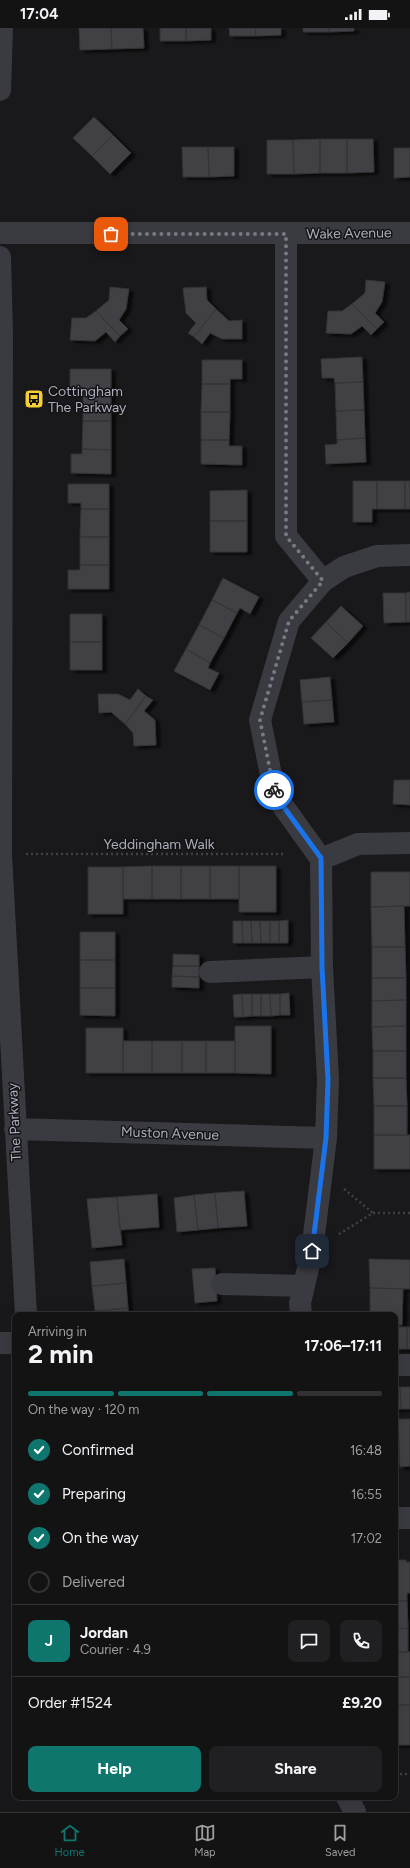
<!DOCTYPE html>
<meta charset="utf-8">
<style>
body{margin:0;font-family:Figtree,sans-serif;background:#202022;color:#f1f3f6;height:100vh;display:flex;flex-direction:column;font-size:15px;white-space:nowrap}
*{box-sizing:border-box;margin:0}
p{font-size:13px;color:#9d9ea0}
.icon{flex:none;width:22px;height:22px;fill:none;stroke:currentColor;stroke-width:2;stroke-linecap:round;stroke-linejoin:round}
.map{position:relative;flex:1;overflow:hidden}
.side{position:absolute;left:12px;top:1284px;width:386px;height:488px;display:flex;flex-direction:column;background:#131314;border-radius:8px;box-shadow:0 4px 16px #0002,0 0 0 1px #323234}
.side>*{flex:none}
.pin{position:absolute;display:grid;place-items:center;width:34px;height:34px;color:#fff;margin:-17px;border-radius:8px;box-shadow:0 2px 6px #0006}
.courier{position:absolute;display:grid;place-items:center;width:40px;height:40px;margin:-20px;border:3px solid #1a73e8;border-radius:50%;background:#fff;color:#222;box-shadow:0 1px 5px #0007}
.head em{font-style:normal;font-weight:700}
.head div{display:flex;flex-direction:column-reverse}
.head{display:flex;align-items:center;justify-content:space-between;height:68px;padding:0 16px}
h1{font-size:26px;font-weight:700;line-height:30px}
.bar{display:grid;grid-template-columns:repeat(4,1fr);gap:6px 4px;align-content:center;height:48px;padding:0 16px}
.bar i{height:5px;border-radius:3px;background:#323234}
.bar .active{background:#0f766e}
.bar p{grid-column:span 4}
.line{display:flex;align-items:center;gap:10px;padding:0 16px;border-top:1px solid #323234}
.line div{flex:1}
.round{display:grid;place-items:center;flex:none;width:42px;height:42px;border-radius:8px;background:#202022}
ol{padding:0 16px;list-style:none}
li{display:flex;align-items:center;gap:12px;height:44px}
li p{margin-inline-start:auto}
li .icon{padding:4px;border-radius:50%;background:#0f766e;color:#fff;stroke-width:4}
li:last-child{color:#9d9ea0}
li i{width:22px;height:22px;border:2px solid #323234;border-radius:50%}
.cta{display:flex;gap:8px;margin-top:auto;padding:8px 16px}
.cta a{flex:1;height:46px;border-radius:8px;background:#0f766e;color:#fff;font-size:16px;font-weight:700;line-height:46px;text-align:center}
.cta a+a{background:#202022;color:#f1f3f6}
.status{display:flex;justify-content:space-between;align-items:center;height:28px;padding:0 20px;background:#131314;direction:ltr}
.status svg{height:11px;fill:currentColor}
.tab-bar{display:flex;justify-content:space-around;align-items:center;height:56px;border-top:1px solid #323234;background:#131314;font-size:11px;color:#9d9ea0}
.tab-bar a{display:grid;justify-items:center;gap:2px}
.tab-bar .active{color:#0f766e}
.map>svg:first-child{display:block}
.building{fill:#404145;stroke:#343337;filter:url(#shadow)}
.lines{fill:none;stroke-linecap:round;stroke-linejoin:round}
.path{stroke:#404148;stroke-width:2.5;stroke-dasharray:2 3;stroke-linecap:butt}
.minor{stroke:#3a3a41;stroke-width:22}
.done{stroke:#787a83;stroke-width:4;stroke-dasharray:0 7.2}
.route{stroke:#1a73e8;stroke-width:5}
.labels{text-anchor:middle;stroke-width:3;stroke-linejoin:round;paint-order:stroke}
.street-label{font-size:14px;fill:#abaebb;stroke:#141416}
.poi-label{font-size:14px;fill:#abaebb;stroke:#141416;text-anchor:start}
</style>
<div class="status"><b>17:04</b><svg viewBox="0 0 49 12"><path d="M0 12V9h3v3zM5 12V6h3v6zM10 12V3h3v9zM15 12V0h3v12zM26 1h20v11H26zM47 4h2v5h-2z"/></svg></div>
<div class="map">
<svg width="410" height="1784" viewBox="0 0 410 1784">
<defs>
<filter id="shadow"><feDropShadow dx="4.5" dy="2.5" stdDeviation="1" flood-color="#0009"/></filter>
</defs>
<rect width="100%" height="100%" fill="#19191b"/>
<!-- building -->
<path class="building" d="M79 0H111L112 21 80 22Z
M111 0H143L144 20 112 21Z
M160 0H186V13H160Z
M186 0H211V12L186 13Z
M229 0H255L256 8H230Z
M255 0H281V7L256 8Z
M303 0H329V4H303Z
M329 0H354V3L329 4Z
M94 89 113 107 92 128 73 110Z
M113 107 131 125 110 146 92 128Z
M320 111H347V145H320Z
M320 111V145L294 146 293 112Z
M347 111H373L374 144 347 145Z
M267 112H293L294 146H267Z
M182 119H208L209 149H183Z
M208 119H234V148L209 149Z
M394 120H410V149L394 150Z
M366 252 385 254 382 274 375 285 384 294 377 301 352 276 365 265Z
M110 259 129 261 126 281 119 292 128 301 120 308 96 283 109 272Z
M206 259 207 272 216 281 194 309 188 305 196 295 186 285 183 260Z
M352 276 377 301 371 307 362 298 351 306 326 305 328 283H342Z
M216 281 229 293 242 292V311H222L210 305 202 316 194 309Z
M96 283 120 308 115 314 106 304 95 313 70 312 72 290H86Z
M362 329 363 354 335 355 334 350H322L321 331Z
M202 332H242V351H230V356H202Z
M70 341H111V365H83V360H70Z
M363 354 364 382 336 383 335 355Z
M202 356H230V384H201Z
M83 365H111V393H83Z
M364 382 365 410 337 412 336 383Z
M201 384H230L229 412H201Z
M83 393H111V422L82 421Z
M365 410 366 434 326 436 325 417 337 416V412Z
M201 412H229V418H242V437L201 436Z
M82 421 111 422V446L71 445V426H82Z
M353 453H377V481H372V494H353Z
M377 453H405V481H377Z
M405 453H410V481H405Z
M68 456H109V481H81V475H68Z
M247 462V493H210V463Z
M81 481H109V509H80Z
M210 493H247V524H210Z
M80 509H109V537H80Z
M80 537H109V561H68V542H80Z
M223 550 259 569 250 586 240 580 237 585 212 572Z
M410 564V594H406V565Z
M383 565H406V594L384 595Z
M212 572 237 585 224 610 199 597Z
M341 578 363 598 348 615 326 594Z
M70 586H102V614H70Z
M326 594 348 615 333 630 311 610Z
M199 597 224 610 210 635 186 621Z
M70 614H102V642H70Z
M186 621 210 635 208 640 219 645 210 662 174 643Z
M330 649 332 672 302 674 300 652Z
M138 661 146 668 125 696 111 684 99 685 98 666H118L130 672Z
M146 668 153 672 144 683 155 692 156 717 134 718 133 705 125 696Z
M332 672 334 694 304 696 302 674Z
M394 752H410V777L393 776Z
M152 838H181V871H152Z
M152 838V871H123V839Z
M181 838H210V871H181Z
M210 838H239V871H210Z
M239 838H276V884H239Z
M88 839H123V886H88Z
M371 844H410V878L371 879Z
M404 878 405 919H372L371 879Z
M288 892V915H279V893Z
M233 893H242L243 915H233Z
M242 893H251L252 915H243Z
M251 893H260L261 915H252Z
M260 893H270V915H261Z
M270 893H279V915H270Z
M80 904H115V932H80Z
M372 919H405L406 950H372Z
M173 926 199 927V938H173Z
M80 932H115V960H80Z
M173 938H199V949L172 948Z
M172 948 199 949V960L172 959Z
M372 950H406V972L372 973Z
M80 960H115V988L80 987Z
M289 965 290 987H280V966Z
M242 966 243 989H234L233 967Z
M242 966H252V988L243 989Z
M252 966H261V988H252Z
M261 966H270L271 988H261Z
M270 966H280V987L271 988Z
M406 972V998L372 999V973Z
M235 998H271V1046L235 1045Z
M406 998V1023H373L372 999Z
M86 1000H123V1045H86Z
M123 1013H152V1045H123Z
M152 1013H182V1045H152Z
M182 1013H206V1045H182Z
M206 1013H235V1045H206Z
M373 1023H406V1050H373Z
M373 1050H406L407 1078H374Z
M374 1078H407V1107H374Z
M374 1107H410V1141H374Z
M244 1163 247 1198 218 1200 215 1165Z
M215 1165 218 1200 198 1202 194 1167Z
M157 1166 159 1199 120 1202 117 1169Z
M194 1167 198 1202 177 1204 174 1170Z
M117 1169 122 1217 92 1220 87 1171Z
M124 1231 126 1255 92 1258 90 1234Z
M369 1231 410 1232V1261L370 1260Z
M215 1240 217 1273 195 1275 192 1241Z
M126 1255 128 1280 95 1283 92 1258Z
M370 1260 403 1261 402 1297H395V1287H370Z
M128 1280 129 1287H95V1283Z
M396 1299H407V1321H397Z
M407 1299H410V1321H407Z
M395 1359H400L401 1381 395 1382Z
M400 1359H410V1381H401Z
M398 1391H410V1438L400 1439Z
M395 1532H406V1534H410V1565H407V1573H395Z
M395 1573H407L408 1600 395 1601Z
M408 1600V1624H395V1601Z
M395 1624H410V1649H395Z
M395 1649H410V1677H395Z
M395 1677H410V1717H395Z"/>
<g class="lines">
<!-- path -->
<path class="path" d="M26 826H285
M344 1161 373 1185
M339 1206 373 1185H410
M395 1746H410"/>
<!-- minor -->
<path class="minor" d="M0 62 2 0
M0 205H410
M286 206V508L323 553
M0 229 2 307 1 826 26 1287
M321 831 275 767 260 692 289 593 323 553 344 539 377 528 410 527
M321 831 358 816 410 815
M210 944 322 939
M15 1101 326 1110
M222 1256 304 1258
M301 1287 300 1275 312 1223 326 1110 328 1052 322 939 321 831
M0 1315H15
M395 1337H410
M395 1490H410
M347 1769 355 1784"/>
</g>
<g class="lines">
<!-- done -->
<path class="done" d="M111 206H286V508L323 553 289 593 260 692 274 762"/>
<!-- route -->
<path class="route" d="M274 762 275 767 321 830 322 939 328 1052 326 1110 312 1223"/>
</g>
<!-- icons -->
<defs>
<g id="bus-square" transform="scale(1)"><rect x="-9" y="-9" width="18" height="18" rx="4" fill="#f8ce35" stroke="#141416"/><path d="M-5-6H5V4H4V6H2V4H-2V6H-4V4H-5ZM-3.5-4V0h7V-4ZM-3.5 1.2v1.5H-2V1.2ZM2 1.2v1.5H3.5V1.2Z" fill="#111"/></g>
</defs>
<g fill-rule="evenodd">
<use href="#bus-square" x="34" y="371"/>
</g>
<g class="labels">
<!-- street labels -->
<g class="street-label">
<text transform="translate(349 205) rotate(-1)" y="5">Wake Avenue</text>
<text x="159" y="821">Yeddingham Walk</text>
<text transform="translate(14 1094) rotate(-93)" y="5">The Parkway</text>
<text transform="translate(170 1105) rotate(2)" y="5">Muston Avenue</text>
</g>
<!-- poi labels -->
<g class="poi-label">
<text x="48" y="368">Cottingham<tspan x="48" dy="16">The Parkway</tspan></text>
</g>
</g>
</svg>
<div class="pin" style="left:111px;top:206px;background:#ea580c"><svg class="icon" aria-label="bag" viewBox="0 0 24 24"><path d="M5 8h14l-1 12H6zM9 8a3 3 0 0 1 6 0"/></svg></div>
<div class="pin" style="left:312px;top:1223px;background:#1f2937"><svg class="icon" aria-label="home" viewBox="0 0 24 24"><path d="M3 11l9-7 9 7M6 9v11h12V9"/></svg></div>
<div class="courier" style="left:274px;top:762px"><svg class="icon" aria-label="bike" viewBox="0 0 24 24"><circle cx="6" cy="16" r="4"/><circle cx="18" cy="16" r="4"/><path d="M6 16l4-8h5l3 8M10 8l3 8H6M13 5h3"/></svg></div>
<section class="side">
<div class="head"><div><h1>2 min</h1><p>Arriving in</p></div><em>17:06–17:11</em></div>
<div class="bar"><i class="active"></i><i class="active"></i><i class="active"></i><i></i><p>On the way · 120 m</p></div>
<ol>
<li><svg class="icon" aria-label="check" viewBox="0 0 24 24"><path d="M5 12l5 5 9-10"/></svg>Confirmed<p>16:48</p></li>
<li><svg class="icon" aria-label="check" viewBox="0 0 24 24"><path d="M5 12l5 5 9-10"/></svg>Preparing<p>16:55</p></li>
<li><svg class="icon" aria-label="check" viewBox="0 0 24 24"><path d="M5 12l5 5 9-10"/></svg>On the way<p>17:02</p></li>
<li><i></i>Delivered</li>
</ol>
<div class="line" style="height:72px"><b class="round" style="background:#0f766e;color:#fff">J</b><div><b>Jordan</b><p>Courier · 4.9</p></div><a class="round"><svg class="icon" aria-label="chat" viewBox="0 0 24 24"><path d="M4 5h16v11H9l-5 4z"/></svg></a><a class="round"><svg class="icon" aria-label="phone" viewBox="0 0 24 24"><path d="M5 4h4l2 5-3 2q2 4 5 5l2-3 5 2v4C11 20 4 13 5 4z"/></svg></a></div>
<div class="line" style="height:52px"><div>Order #1524</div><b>£9.20</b></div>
<div class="cta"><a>Help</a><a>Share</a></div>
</section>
</div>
<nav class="tab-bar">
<a class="active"><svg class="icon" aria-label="home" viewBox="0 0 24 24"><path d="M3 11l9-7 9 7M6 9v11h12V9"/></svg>Home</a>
<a><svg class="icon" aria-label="map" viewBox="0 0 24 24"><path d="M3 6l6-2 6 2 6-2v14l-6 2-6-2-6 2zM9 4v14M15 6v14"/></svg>Map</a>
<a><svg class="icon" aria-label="saved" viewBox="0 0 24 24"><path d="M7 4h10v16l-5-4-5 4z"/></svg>Saved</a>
</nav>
